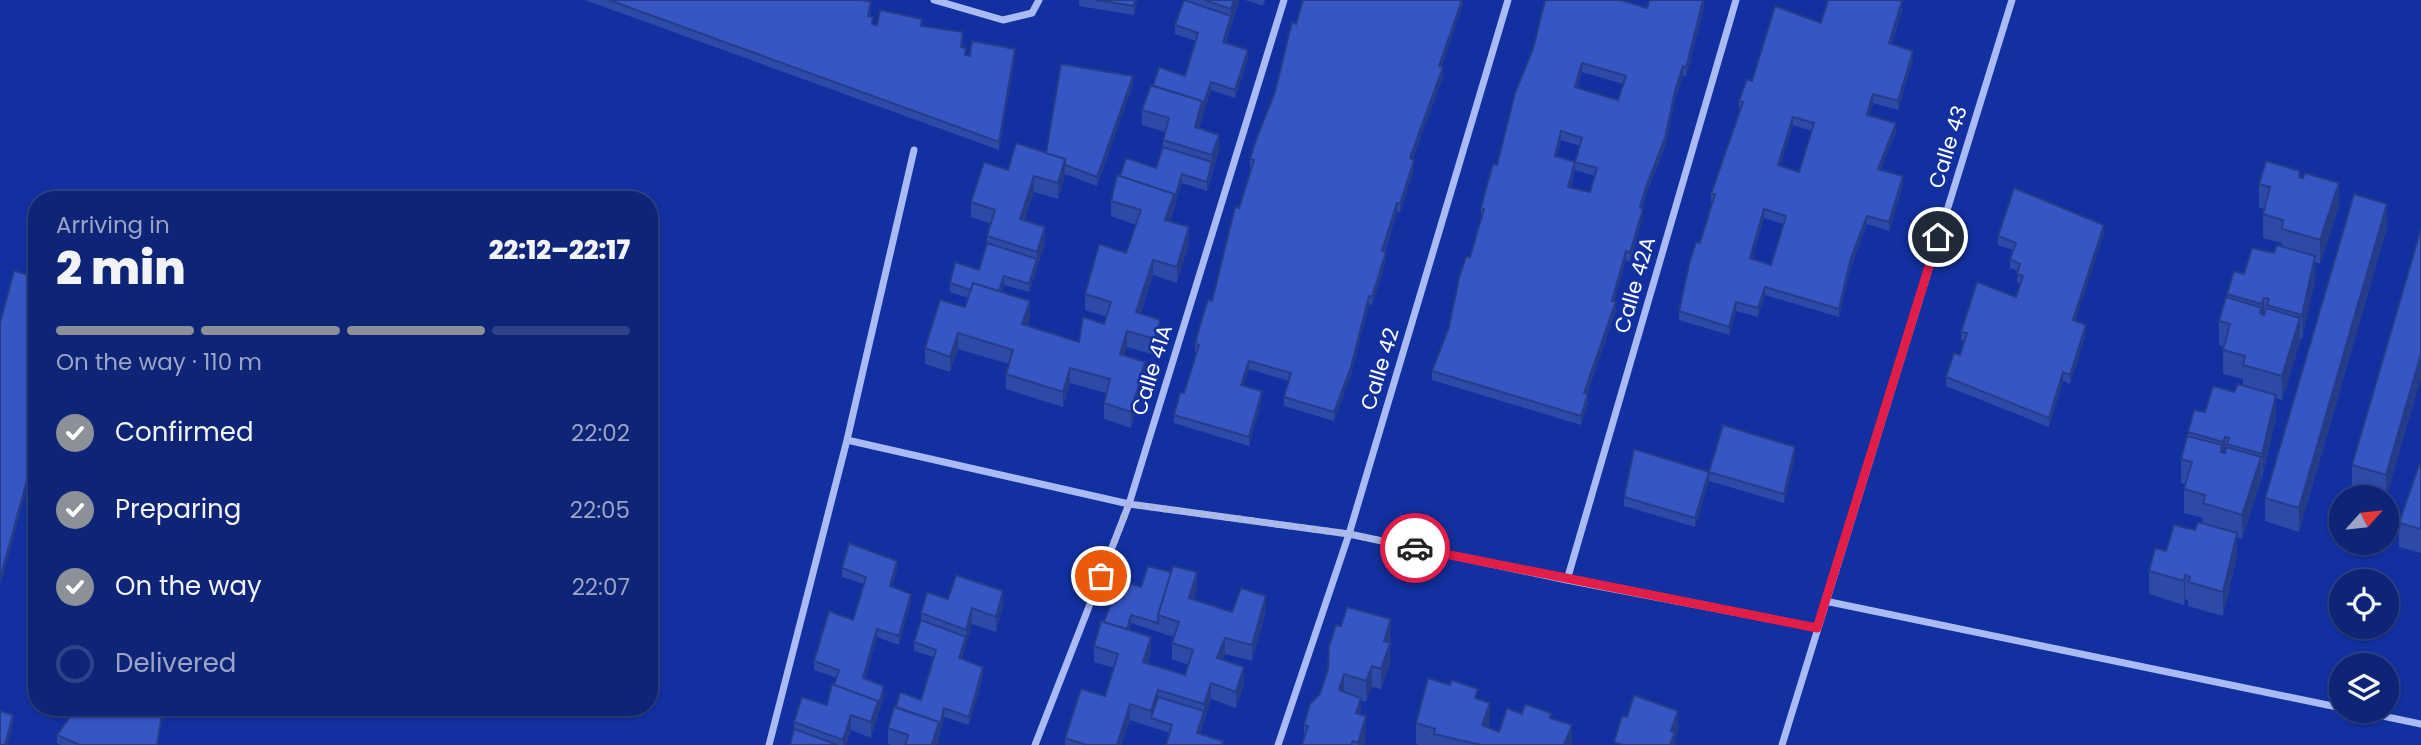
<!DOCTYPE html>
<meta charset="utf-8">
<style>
body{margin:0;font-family:Poppins,sans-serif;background:#172c7c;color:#f1f3f6;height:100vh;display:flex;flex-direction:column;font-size:26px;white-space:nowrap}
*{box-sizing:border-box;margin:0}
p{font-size:23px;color:#9ba4c6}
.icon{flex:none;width:38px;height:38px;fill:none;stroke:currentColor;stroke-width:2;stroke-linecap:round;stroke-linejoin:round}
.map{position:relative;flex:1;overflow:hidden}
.side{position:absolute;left:28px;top:191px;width:630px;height:525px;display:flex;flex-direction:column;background:#0e2477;border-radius:28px;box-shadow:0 2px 5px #0004,0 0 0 2px #2e4189}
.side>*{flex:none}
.needle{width:46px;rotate:63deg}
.tools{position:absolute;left:2329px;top:485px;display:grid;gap:14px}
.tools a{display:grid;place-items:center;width:70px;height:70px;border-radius:50%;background:#0e2477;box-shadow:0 2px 5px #0004,0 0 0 2px #2e4189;font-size:35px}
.pin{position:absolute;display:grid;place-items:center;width:60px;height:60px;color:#fff;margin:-30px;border:4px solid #fff;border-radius:50%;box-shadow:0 2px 7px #0007}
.courier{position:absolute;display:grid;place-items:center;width:70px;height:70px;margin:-35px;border:5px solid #e11d48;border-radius:50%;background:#fff;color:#222;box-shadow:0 2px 9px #0007}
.head em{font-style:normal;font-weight:800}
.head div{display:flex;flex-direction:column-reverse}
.head{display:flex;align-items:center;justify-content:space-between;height:119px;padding:0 28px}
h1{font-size:46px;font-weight:800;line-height:52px}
.bar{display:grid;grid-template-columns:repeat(4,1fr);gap:10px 7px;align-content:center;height:84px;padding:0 28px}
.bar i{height:9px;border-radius:5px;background:#2e4189}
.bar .active{background:#8c9099}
.bar p{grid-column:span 4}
ol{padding:0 28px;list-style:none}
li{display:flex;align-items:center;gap:21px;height:77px}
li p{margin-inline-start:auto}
li .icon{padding:7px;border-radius:50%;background:#8c9099;color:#fff;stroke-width:4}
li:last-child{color:#9ba4c6}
li i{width:38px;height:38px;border:4px solid #2e4189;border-radius:50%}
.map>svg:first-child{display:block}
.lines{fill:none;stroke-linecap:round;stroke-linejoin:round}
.street{stroke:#a9baf5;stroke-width:7}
.wall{fill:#2e4aa9;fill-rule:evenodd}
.shaded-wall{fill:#263c89}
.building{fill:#3656c4;stroke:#263c89;stroke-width:2;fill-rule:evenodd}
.done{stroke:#acb7dd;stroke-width:7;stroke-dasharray:0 12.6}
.route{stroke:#e11d48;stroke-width:9}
.labels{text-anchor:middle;stroke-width:5;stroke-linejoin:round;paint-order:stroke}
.street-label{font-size:21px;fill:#fff;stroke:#12309f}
</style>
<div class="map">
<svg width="2421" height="745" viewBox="0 0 2421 745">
<rect width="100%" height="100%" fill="#12309f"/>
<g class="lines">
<!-- street -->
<path class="street" d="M934 0 1003 20 1032 13 1039 0
M847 440 1129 504 1349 534 1567 580 1817 628
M1567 580 1736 0
M1825 601 2342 708
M2354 710 2421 724
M769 745 847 440 914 150
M1035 745 1129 504 1284 0
M1278 745 1349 534 1508 0
M1782 745 2012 0"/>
</g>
<!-- wall -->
<path class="wall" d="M585 0H863L871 10 870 16 873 24 922 26 963 41 962 48 966 55 1015 58 999 150Z
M1079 0H1137L1134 15 1079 6Z
M1184 0H1239L1226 43 1248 59 1235 98 1211 90 1202 117 1199 129 1219 150 1207 191 1182 183 1170 222 1189 243 1177 283 1153 275 1141 313 1160 336 1155 355 1127 347 1124 356 1145 378 1131 428 1104 419V403L1106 393 1070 383 1063 407 1006 389V374L1009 364 958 349 950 372 925 364V348L965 307 968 298 950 292V283L979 270 987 243V236L991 224 971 217V202L1008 170 1046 153 1133 85 1097 186 1065 174 1058 199 1034 192 1024 221 1045 243 1037 268 1029 292 1004 285 1002 292 1030 317 1027 326 1079 342 1104 324 1107 317 1085 310V294L1126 253 1136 225 1111 216V201L1120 176 1156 168 1163 147V140L1165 132 1142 125V110L1153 86 1185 76 1196 41 1175 34V25Z
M1245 0H1265L1263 6Z
M1463 0V5L1441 67 1443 76 1413 159 1414 168 1400 213 1397 211 1385 252 1386 261 1372 305 1369 304 1351 375 1334 421 1284 406V397L1289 381 1249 369 1243 386 1262 399 1249 446 1174 423V415L1184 393 1196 353H1195V344L1212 301 1251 168H1250V159L1275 92 1296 24Z
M1704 7 1686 77 1683 75 1675 99 1665 147 1647 192 1642 208 1643 217 1630 262 1626 260 1614 301 1616 310 1587 394 1588 403 1581 425 1432 380V371L1449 327 1482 217H1481V208L1497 165 1533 49 1647 8ZM1582 72 1623 84 1618 100 1577 88ZM1561 140 1580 146 1575 162 1557 156ZM1575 170 1595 176 1590 192 1571 187Z
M1902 10 1892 44 1913 59 1898 110 1873 103 1869 116 1896 132 1881 169 1903 185 1889 231 1867 224 1850 270 1839 317 1765 295 1758 317 1736 311 1729 335 1679 320V311L1712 203 1711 202V194L1741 110H1739V101L1752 81 1821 23ZM1793 125 1812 131 1799 172 1780 166ZM1764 218 1783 224 1771 265 1752 259Z
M2300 177 2339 207 2320 264 2315 262V280L2302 339H2300V342L2282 400 2276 398V419L2262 478 2261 477V481L2242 539 2237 537V557L2223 616 2188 606V600L2185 599 2184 605 2149 594V571L2166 551 2203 524V518L2184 513V489L2185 484 2181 483V459L2188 436V432L2205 412 2243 385V379L2223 374V350L2224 346 2219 345V321L2227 298V294L2244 274 2282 247V243L2263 238V214L2264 209 2259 208V184Z
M2387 228 2299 532 2265 521V498Z
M2421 229V378L2386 497H2379L2352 489V465Z
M2104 233 2075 321 2086 334 2070 384 2063 381 2049 427 1946 386V377L1960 355 1964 341 1961 340V332L2016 297 2020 284 2017 282 2018 271 2010 268V259L2013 250 1998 245V236Z
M1795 456 1784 503 1709 481 1695 527 1624 506V497L1709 472Z
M2421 466V553L2399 547V523Z
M842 568 897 570 892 587 911 602 899 645 877 637 865 679 884 695 871 738 851 730 846 745H790L794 729V722L827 705 837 678 814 670V661L853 620 864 584 842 577Z
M1141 587 1197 588 1194 599 1232 612 1266 611 1252 661 1225 654 1222 660 1244 683 1236 708 1211 699 1200 734 1223 745 1170 733 1130 720 1121 745H1065V738L1105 696 1114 668 1094 662V646L1104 622ZM1131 623 1174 637 1172 643V659L1189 665 1185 675 1148 663 1151 652 1129 630Z
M948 599 1003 607 996 632 972 624 962 659 983 676 969 725 944 717 937 745H892L888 744V728L896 707 921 700 933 657 914 651V642L921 620V613Z
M1391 640 1390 645V664L1381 689 1372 687 1366 702 1361 700V715L1366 737 1364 745H1302L1304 740V725L1320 694 1328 669Z
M1478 699 1490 724 1488 728 1499 732 1522 714 1551 718 1572 745H1419L1416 744V723Z
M57 735 158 745H61L57 743Z"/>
<!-- shaded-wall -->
<path class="shaded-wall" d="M1135 0H1137L1134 15V6Z
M1234 0H1239L1223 51V42L1231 16V9Z
M1462 0H1463V5L1439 74V66Z
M1704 0V7L1686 77V68Z
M1902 1V10L1889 52V43Z
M1015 49V58L999 150V142Z
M1248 50V59L1235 98V90Z
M1913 51V59L1898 110V101Z
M1582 63V72L1575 96V87Z
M1683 66V75L1675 99 1665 147 1647 192 1640 216V207L1647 184Z
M1443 67V76L1410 167V158Z
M1133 76V85L1097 186V177Z
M1211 82V90L1195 143V127L1202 101Z
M1873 94V103L1867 124V115Z
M1793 117V125L1778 174V165Z
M1896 123V132L1878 177V169Z
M1561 131V140L1555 164V156Z
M1219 135V150L1212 171V155Z
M1065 159V175L1058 199V183Z
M1414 160V168L1400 213V204Z
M1212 162V171L1207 191V182Z
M1575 162V170L1568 195V187Z
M1182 174V183L1165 236V220L1174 194Z
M1034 176V192L1020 235V219Z
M1903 176V185L1889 231V222Z
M2339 183V207L2320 264V240Z
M1397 203V211L1382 259V251Z
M2387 204V228L2299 532V508Z
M1643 209V217L1630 262V253Z
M1764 209V218L1750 267V258Z
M1867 216V224L1850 270 1839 317V309L1850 261Z
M2104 225V233L2073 329V320Z
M1045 227V243L1029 292V284L1037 259V252Z
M1189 227V243L1177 283V267Z
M1626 251V260L1612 309V301Z
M1386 252V261L1372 305V297Z
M2315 256V280L2302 339V315Z
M1153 260V275L1136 328V312Z
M1004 276V285L997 307V298Z
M1765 287V295L1758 317V308Z
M1369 296V304L1351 375 1334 421V412Z
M2264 298V322L2262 327V304Z
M1030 301V317L1022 340V324Z
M1616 301V310L1584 402V393Z
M1736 302V311L1729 335V327Z
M2300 318V342L2282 400V376Z
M1160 320V336L1155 355V339Z
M2086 325V334L2070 384V375Z
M1127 331V347L1120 370V354Z
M958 333V349L950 372V357Z
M2421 354V378L2386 497V475Z
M1249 361V369L1241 394V385Z
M1145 362V378L1131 428V412Z
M1070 368V383L1063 407V392Z
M2063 372V381L2049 427V418Z
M1262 391V399L1249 446V437Z
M1588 394V403L1581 425V416Z
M2276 395V419L2262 478V454Z
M2225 437V460L2223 466V442Z
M37 444V452L0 587V579Z
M1795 447V456L1784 503V494Z
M2261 457V481L2242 539V515Z
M1709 472V481L1695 527V518Z
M2237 533V557L2223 616V592Z
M897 561V570L890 594V586Z
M1197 572V588L1189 613V598Z
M2185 575V599L2184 605V581Z
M1003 591V607L996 632V617Z
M911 594V602L899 645V636Z
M1266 596V611L1252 661V645Z
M972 608V624L966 646V630Z
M1131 615V623L1125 644V636Z
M1391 619 1390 664 1381 689V669L1384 641Z
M877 629V637L863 687V678Z
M966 637V646L959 667V658Z
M1151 637V652L1143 677V662Z
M1225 638V654L1217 674V658Z
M1372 666V687L1366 702V681Z
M983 667V676L969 725V717Z
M1244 667V683L1236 708V692Z
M1344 674V694L1339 690Z
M1211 683V699L1197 742V733L1204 711V704Z
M884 686V695L871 738V722L878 701Z
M1158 690V705L1151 718V711Z
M1361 698V719L1356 713Z
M1490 703V724L1483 745 1482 725Z
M1130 704V720L1121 745H1117Z
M163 707H164L158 745H157Z
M944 708V717L937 745H932L939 722Z
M1678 711V732L1675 738V745H1670L1671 731Z
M13 715V724L7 745H5Z
M851 715V730L846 745H843V740Z
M1366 716V737L1364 745H1358Z
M1572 725V745H1564Z"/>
<!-- building -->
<path class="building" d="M609 0H863L871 2 868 16 873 17 872 24 877 25 880 10 922 19 921 26 963 32 961 47 966 48 965 55 970 56 972 41 1015 49 999 142Z
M1096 0H1135L1134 6Z
M1184 0 1231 16 1223 42 1248 50 1235 90 1211 82 1202 108V101L1153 86 1159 67 1185 76 1198 33 1175 25Z
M1204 0H1234L1231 9Z
M1303 0H1462L1439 66 1443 67 1410 158 1414 160 1400 204 1397 203 1382 251 1386 252 1372 297 1369 296 1351 367 1334 412 1284 397 1291 373 1249 361 1241 385 1262 391 1249 437 1174 415 1180 393H1184L1199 345 1195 344 1201 322 1208 300 1212 301 1235 207 1239 208 1254 160 1250 159 1257 137 1275 92 1292 22 1296 24Z
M1545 0H1621L1647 8 1649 0H1703L1686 68 1683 66 1675 91 1665 138 1647 184 1640 207 1643 209 1630 253 1626 251 1612 301H1616L1584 393 1588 394 1581 416 1432 371 1449 327 1459 278 1466 257H1470L1484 209 1481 208 1487 185 1493 164 1497 165 1515 93 1533 49ZM1582 63 1626 76 1618 100 1575 87ZM1561 131 1582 138 1575 162 1555 156ZM1575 162 1597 168 1590 192 1568 187Z
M1828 0H1898L1902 1 1889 43 1913 51 1898 101 1873 94 1867 115 1896 123 1878 169 1903 176 1889 222 1867 216 1850 261 1839 309 1765 287 1758 308 1736 302 1729 327 1679 311 1689 264 1696 242 1700 243 1715 194H1711L1743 102 1739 101 1747 79 1752 81 1775 6 1821 23ZM1793 117 1814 123 1799 172 1778 165ZM1764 209 1786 216 1771 265 1750 258Z
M1061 64 1133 76 1097 177 1065 165V159L1046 153Z
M1151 85 1202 101 1195 127 1219 135 1212 155 1163 140 1169 118 1142 110Z
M1016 143 1065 159 1058 183 1034 176 1020 219 1045 227 1037 252 987 236 995 210 971 202 984 162 1008 170Z
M1163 147 1212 162 1207 182 1182 174 1174 201V194L1120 176 1126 158 1156 168Z
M2266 161 2300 171 2299 177 2303 178 2305 173 2339 183 2320 240 2282 229 2283 220 2263 214 2270 187 2259 184Z
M1117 175 1174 194 1165 220 1189 227 1177 267 1153 260 1136 312 1160 320 1155 339 1127 331 1120 354 1145 362 1131 412 1104 403 1110 379 1070 368 1063 392 1006 374 1013 350 958 333 950 357 925 348 940 300 965 307 973 283 1030 301 1022 324 1079 342 1083 317 1104 324 1111 302 1085 294 1099 244 1126 253 1141 210 1111 201Z
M2014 188 2104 225 2073 320 2086 325 2070 375 2063 372 2049 418 1946 377 1954 353 1960 355 1967 333 1961 332 1977 282 2016 297 2023 276 2017 274 2020 264 2010 259 2016 243 1998 236Z
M2354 194 2387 204 2299 508 2265 498Z
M2421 229V354L2386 475 2352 465Z
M987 243 1037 259 1029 284 1004 276 999 291 973 283 971 290 950 283 955 262 979 270Z
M2277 245 2315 256 2302 315 2267 305 2269 299 2264 298 2262 304 2227 294 2234 271 2244 274 2252 248 2274 253Z
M14 271 37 277V444L0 579V323Z
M2226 297 2262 308 2260 313 2264 315 2266 308 2300 318 2282 376 2243 365 2245 356 2223 350 2230 324 2219 321Z
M2238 384 2276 395 2262 454 2227 444 2229 438 2225 437 2223 442 2188 432 2194 410 2205 412 2213 386 2234 392Z
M1723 425 1795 447 1784 494 1709 472Z
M2187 436 2222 445 2221 452 2225 453 2226 447 2261 457 2242 515 2203 503 2205 495 2184 489 2192 462 2181 459Z
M1634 449 1709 472 1695 518 1624 497Z
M2419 465 2421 466V529L2399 523Z
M2198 522 2237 533 2223 592 2188 582 2190 577 2185 575 2184 581 2149 571 2155 548 2166 551 2174 525 2195 530Z
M849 543 897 561 890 586 911 594 899 636 877 629 863 678 884 686 878 708V701L834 685 839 670 814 661 829 611 853 620 866 577 842 568Z
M1148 566 1171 572 1158 615V623L1131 615 1127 629 1104 622 1120 580 1141 587Z
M1173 566 1197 572 1189 598 1232 612 1241 588 1266 596 1252 645 1225 638 1217 658 1244 667 1236 692 1211 683 1204 704 1158 690 1151 711 1130 704 1117 745H1087L1065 738 1081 689 1105 696 1118 654 1094 646 1101 621 1151 637 1143 662 1185 675 1193 650 1172 643 1179 622 1158 615Z
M956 575 1003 591 996 617 972 608 966 630 921 613 927 592 948 599Z
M1347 607 1391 619 1384 641 1390 643 1381 669 1372 666 1366 681 1344 674 1339 690 1361 698 1356 713 1366 716 1358 743 1353 741 1351 745H1302L1308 726 1304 725 1310 704 1320 694 1328 669 1329 646 1336 625 1341 626Z
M921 620 966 637 959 658 983 667 969 717 944 708 939 730V722L896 707 900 692 921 700 936 650 914 642Z
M1428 678 1450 685 1452 680 1478 689 1475 698 1490 703 1482 725 1499 732 1507 708 1522 714 1525 704 1551 713 1550 718 1572 725 1564 745H1481L1434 734 1435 729 1416 723Z
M832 684 878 701 871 722 851 715 843 740 794 722 802 697 827 705Z
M1634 695 1678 711 1671 731 1675 733 1670 745H1623L1614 742 1622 716 1627 717Z
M1158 697 1204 711 1197 733 1223 741 1222 745H1166L1172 725 1151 718Z
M77 707H163L157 745H80L57 735Z
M894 707 939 722 932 744 935 745H905L908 735 888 728Z
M0 711 13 715 5 745H0Z
M794 729 838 745H790Z"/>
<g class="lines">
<!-- done -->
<path class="done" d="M1101 576 1129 504 1349 534 1415 548"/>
<!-- route -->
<path class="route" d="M1415 548 1817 628 1938 237"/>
</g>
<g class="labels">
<!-- street labels -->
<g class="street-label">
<text transform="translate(1948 147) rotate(-73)" y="7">Calle 43</text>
<text transform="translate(1635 285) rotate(-74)" y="7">Calle 42A</text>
<text transform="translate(1380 369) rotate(-73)" y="7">Calle 42</text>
<text transform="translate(1152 370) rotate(-73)" y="7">Calle 41A</text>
</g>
</g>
</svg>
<div class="tools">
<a><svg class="needle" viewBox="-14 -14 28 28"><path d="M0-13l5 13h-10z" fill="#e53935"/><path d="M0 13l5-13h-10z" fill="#9ba4c6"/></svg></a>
<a><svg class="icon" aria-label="locate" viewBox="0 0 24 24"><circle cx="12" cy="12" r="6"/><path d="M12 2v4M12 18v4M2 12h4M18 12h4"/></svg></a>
<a><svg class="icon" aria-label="layers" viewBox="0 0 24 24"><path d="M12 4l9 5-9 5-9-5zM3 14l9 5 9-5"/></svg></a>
</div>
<div class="pin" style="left:1101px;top:576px;background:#ea580c"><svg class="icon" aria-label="bag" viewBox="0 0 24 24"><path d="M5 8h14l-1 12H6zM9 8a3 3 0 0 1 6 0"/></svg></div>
<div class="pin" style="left:1938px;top:237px;background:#1f2937"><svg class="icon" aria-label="home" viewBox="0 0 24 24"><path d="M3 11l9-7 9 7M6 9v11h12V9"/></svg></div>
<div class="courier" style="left:1415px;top:548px"><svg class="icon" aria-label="car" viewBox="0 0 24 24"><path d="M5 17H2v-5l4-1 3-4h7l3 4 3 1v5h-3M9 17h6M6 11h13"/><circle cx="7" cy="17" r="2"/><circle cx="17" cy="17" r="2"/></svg></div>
<section class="side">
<div class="head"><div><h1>2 min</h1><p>Arriving in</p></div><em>22:12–22:17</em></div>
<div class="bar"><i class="active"></i><i class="active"></i><i class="active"></i><i></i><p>On the way · 110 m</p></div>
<ol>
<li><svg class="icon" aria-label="check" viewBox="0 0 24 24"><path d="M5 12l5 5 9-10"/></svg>Confirmed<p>22:02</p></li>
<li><svg class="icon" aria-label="check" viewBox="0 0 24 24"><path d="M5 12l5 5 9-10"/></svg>Preparing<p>22:05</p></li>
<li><svg class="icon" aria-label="check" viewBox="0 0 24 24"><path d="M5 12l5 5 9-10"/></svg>On the way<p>22:07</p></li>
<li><i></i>Delivered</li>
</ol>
</section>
</div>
